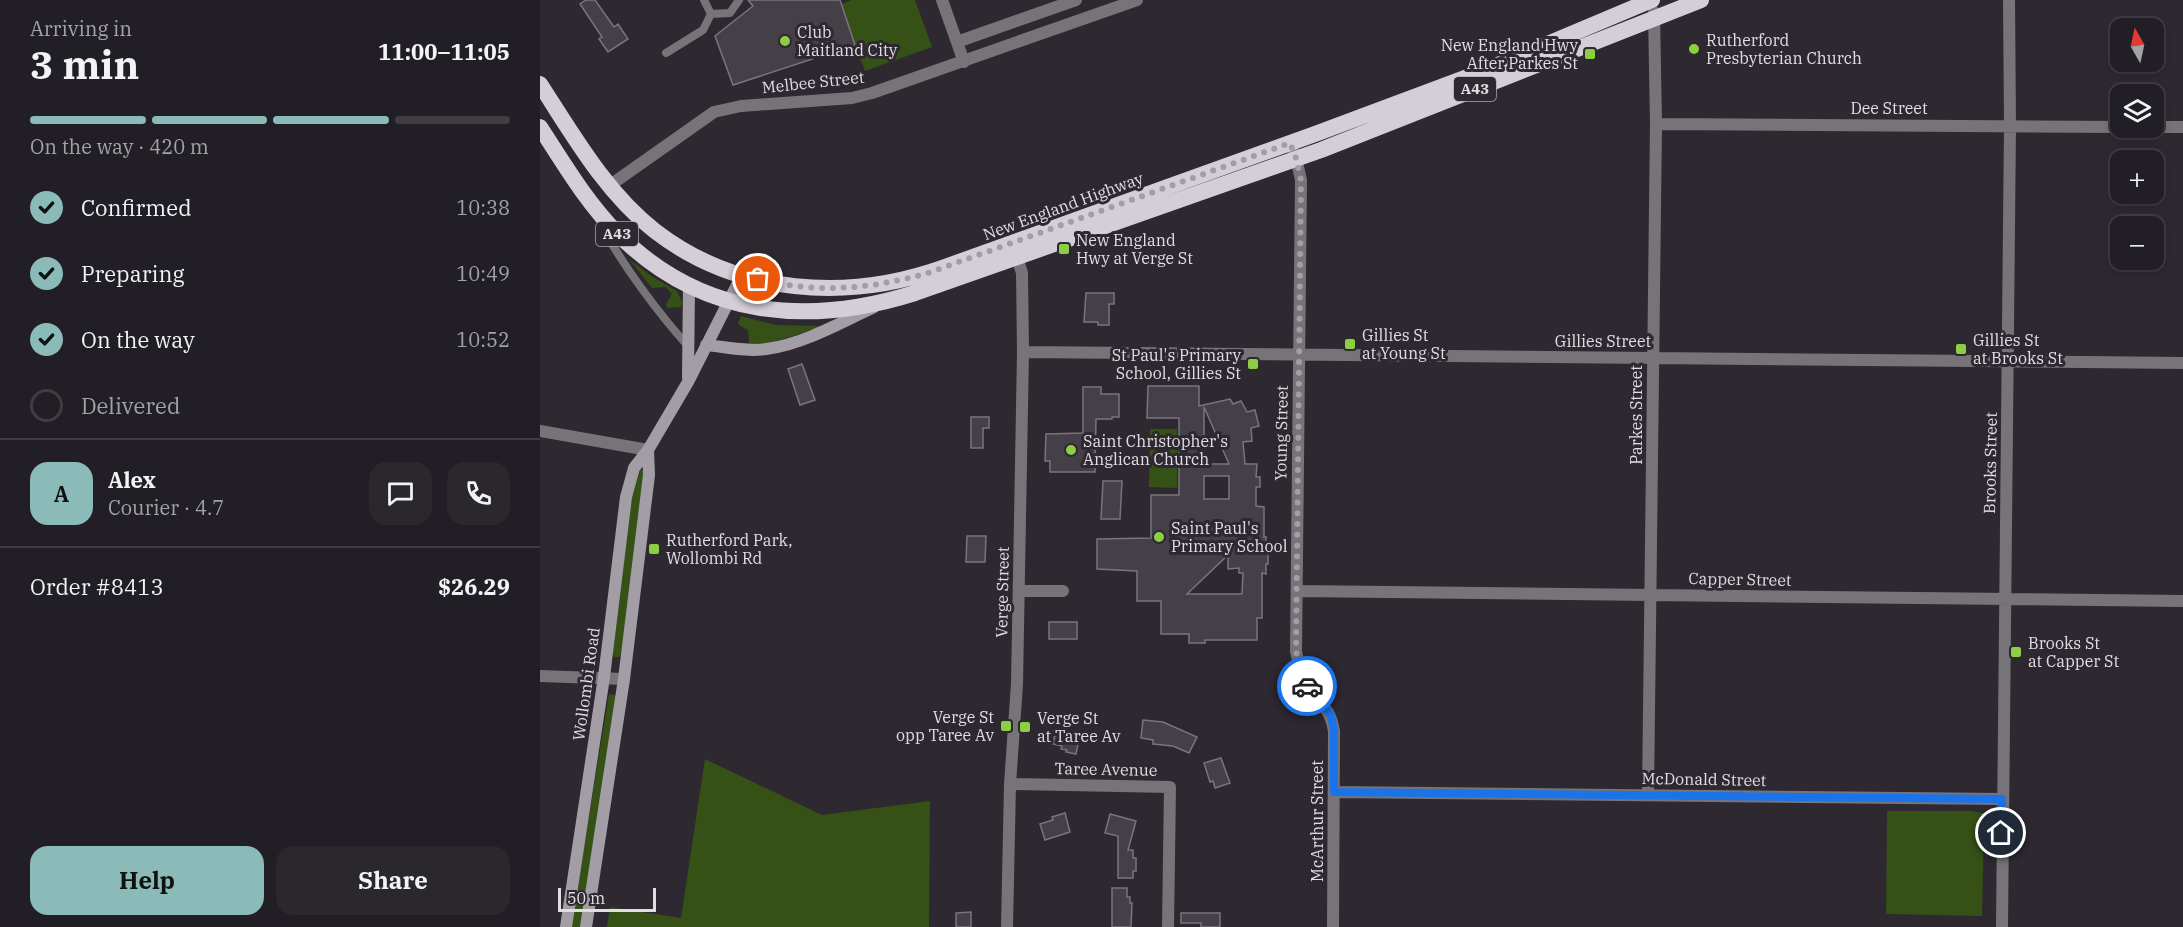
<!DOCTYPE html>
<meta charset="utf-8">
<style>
body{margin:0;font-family:"IBM Plex Serif",serif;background:#2a272d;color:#f1f3f6;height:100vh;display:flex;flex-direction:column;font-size:22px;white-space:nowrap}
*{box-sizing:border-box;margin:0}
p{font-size:20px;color:#a2a2a7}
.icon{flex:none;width:33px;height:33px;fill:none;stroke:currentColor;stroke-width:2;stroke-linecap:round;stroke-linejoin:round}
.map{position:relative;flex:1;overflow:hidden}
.side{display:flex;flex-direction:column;background:#221e25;width:540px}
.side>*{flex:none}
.needle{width:39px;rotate:351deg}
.fabs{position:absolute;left:1570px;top:18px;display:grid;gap:12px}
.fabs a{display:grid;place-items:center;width:54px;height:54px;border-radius:12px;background:#221e25;box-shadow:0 3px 9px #0003,0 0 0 2px #3f3c42;font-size:30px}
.scale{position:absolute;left:18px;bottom:15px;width:98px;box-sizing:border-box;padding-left:6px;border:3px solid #e1dde3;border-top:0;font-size:16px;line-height:21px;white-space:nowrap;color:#e1dde3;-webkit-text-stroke:4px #2e2831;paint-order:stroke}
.pin{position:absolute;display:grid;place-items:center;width:51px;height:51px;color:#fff;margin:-26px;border:3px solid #fff;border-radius:50%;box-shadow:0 2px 6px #0007}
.courier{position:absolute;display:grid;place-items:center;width:60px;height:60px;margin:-30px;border:4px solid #1a73e8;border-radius:50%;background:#fff;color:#222;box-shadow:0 2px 8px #0007}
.head em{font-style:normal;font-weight:800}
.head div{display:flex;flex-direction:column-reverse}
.head{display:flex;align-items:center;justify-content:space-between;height:102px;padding:0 30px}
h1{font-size:39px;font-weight:800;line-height:45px}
.bar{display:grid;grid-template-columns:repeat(4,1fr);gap:9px 6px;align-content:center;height:72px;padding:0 30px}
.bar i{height:8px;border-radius:4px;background:#3f3c42}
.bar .on{background:#8bbbb9}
.bar p{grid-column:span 4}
.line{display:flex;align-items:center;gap:15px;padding:0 30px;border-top:2px solid #3f3c42}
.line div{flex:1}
.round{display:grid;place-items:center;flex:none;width:63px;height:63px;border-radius:18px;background:#2a272d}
ol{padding:0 30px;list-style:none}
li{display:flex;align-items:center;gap:18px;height:66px}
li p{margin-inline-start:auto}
li .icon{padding:6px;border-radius:50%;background:#8bbbb9;color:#111;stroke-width:4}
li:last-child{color:#a2a2a7}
li i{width:33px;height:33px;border:3px solid #3f3c42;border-radius:50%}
.cta{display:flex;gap:12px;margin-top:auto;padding:12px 30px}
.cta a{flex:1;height:69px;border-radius:18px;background:#8bbbb9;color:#111;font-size:24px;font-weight:800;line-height:69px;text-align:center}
.cta a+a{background:#2a272d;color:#f1f3f6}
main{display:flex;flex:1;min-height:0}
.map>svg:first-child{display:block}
.green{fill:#355116}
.building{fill:#453f48;stroke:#7b747f;stroke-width:1.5;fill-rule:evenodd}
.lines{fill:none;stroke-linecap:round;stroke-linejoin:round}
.service{stroke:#777479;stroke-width:8}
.minor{stroke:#777479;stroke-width:12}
.secondary{stroke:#a39ea6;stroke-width:12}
.trunk{stroke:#d4ced8;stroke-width:16}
.done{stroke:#a29ea5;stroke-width:6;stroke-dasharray:0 10.8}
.route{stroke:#1a73e8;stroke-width:8}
.poi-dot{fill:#8dce44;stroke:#2e2831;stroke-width:2}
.labels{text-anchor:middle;stroke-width:6;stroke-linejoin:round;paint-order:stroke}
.shield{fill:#2e2831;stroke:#aba7ae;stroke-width:1.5}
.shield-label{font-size:15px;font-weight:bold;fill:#e1dde3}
.poi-label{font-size:16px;fill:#e1dde3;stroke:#2e2831;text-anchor:start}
.street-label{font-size:16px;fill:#e1dde3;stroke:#2e2831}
</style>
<main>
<section class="side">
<div class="head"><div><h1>3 min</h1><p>Arriving in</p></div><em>11:00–11:05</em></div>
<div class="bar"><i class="on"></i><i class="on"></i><i class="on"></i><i></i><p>On the way · 420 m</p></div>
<ol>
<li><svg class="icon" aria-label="check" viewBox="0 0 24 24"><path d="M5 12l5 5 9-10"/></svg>Confirmed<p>10:38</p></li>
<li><svg class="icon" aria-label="check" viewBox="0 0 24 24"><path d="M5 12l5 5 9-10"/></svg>Preparing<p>10:49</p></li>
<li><svg class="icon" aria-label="check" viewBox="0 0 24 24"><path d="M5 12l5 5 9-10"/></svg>On the way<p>10:52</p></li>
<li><i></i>Delivered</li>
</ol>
<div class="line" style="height:108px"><b class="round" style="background:#8bbbb9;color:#111">A</b><div><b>Alex</b><p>Courier · 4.7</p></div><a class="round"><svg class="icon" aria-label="chat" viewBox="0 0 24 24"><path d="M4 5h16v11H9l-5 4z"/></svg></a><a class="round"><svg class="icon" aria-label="phone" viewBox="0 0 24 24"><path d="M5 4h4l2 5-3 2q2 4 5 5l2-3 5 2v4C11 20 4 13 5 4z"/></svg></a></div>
<div class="line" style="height:78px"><div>Order #8413</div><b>$26.29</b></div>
<div class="cta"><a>Help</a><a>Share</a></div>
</section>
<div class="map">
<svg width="1643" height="927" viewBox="0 0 1643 927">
<rect width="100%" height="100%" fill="#2e2831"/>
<!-- green -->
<path class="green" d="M312 0H375L392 47 325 71 299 5Z
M89 259 111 276 137 291 142 302 141 307 127 308 126 304 132 294 126 287 112 288Z
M201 316 236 325 278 326 277 328C256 334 232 346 209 343L208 330 200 326 198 323Z
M610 429H637V488L609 487Z
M100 470 104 471 83 650 79 657H74L72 650 90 504Z
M69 694 75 695 76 699 42 927H31Z
M165 759 282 815 390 801 389 927H67L70 907 141 918Z
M1347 811H1431L1443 813 1444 817 1442 916 1346 914Z"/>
<!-- building -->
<path class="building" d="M46 0H55L74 27 78 24 88 39 68 52 59 39 62 37 40 4Z
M208 0H300L315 45 193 85 175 36 213 6Z
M546 293H574V304H569V325H558V322H544Z
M262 364 275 400 260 405 248 369Z
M608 386H659V406L690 399 693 404 701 401 707 412 715 410 719 426 711 428 712 441 703 442 705 464H717L716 477H720V487H716V506L724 507V537H726V547H728V564H726V574L722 573V618H717V640H665V643H649V634H621V601H597V571L557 569V539L611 538V495H639V418H607ZM664 407 689 464H664ZM664 476H689V499H664ZM688 555V569L699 568V573H703L702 594H647Z
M543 387H561V394H579V417H572V419H556L555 472H510V461H505L506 434 543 433Z
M431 417H449V428H443V448H431Z
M563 481H582L580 519H561Z
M427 536H446L445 562H426Z
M509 622H537V639H509Z
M603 720 623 722 657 737 649 753 633 746 613 744V740L601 738Z
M516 729 540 734 536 754 526 752 527 750 521 749 522 746 513 744Z
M681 758 690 783 675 788 673 781 670 782 664 763Z
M525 813 530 832 505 840 500 824 513 820 512 817Z
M570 814 596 821 588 850H593V858H596V871H593V878H578V836L565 833Z
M572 888H587V897H590V903H592L591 927H572Z
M431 912V927H416V913Z
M641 913H680V927H661V923H641Z"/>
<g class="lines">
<!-- service -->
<path class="service" d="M164 0 171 14
M171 14 190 13 199 0
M126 53 163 30 171 14
M61 225C82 264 118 313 148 346"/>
<!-- minor -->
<path class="minor" d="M402 0 424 62
M417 42 536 0
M1116 124 1581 127
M1614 127H1643
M750 143 756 158 761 180 756 651C759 666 761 679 770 691 783 708 790 708 794 731L793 927
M69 186 174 112 201 106 312 98 332 93 597 0
M483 352 1643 363
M0 431 108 450
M479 591H523
M757 591 1643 601
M0 676 84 679
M470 784 630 787 628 927
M794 792 1462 799
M1108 794 1116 124 1114 12
M467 927 470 784 477 684 483 352 482 273 477 257
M1462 927 1470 125 1469 0"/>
<!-- secondary -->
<path class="secondary" d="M166 345C186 347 207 352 226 349 261 345 303 322 334 307
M148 378 149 286
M26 927 64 677 86 497 94 468 108 450 148 382 202 275
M46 927 84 679 109 475 108 450"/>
<!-- trunk -->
<path class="trunk" d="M0 84C33 135 66 193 115 231 198 295 308 302 405 267L775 134 941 72 1112 0
M0 127C24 164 47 203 78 234 161 317 267 327 375 293L781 150 1161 0"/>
</g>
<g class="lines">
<!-- done -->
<path class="done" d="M218 279C276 294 331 289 388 273L750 143 756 158 761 180 756 651 761 675 767 686"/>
<!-- route -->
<path class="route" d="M767 686 791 715 794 731V792L1462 799 1461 833"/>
</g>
<!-- markers -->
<g class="poi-dot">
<circle cx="245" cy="41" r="6"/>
<circle cx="1154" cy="49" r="6"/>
<rect x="1044" y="48" width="12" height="12" rx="3"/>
<rect x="518" y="243" width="12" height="12" rx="3"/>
<rect x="804" y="338" width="12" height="12" rx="3"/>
<rect x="1415" y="343" width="12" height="12" rx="3"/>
<rect x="707" y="358" width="12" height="12" rx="3"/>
<circle cx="531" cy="450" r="6"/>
<circle cx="619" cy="537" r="6"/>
<rect x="108" y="543" width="12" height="12" rx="3"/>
<rect x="1470" y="646" width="12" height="12" rx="3"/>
<rect x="460" y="720" width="12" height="12" rx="3"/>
<rect x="479" y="721" width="12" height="12" rx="3"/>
</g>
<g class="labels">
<!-- shield labels -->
<g class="shield">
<rect x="914" y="77" width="42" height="24" rx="4.5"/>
<rect x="56" y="222" width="42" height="24" rx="4.5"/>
</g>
<g class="shield-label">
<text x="935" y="94">A43</text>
<text x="77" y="239">A43</text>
</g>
<!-- poi labels -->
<g class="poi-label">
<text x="257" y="38">Club<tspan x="257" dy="18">Maitland City</tspan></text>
<text x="1166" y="46">Rutherford<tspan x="1166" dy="18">Presbyterian Church</tspan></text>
<text x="1038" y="51" text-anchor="end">New England Hwy<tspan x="1038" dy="18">After Parkes St</tspan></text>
<text x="536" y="246">New England<tspan x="536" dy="18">Hwy at Verge St</tspan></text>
<text x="822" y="341">Gillies St<tspan x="822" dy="18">at Young St</tspan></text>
<text x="1433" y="346">Gillies St<tspan x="1433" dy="18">at Brooks St</tspan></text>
<text x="701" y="361" text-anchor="end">St Paul's Primary<tspan x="701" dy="18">School, Gillies St</tspan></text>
<text x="543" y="447">Saint Christopher's<tspan x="543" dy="18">Anglican Church</tspan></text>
<text x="631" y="534">Saint Paul's<tspan x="631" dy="18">Primary School</tspan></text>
<text x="126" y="546">Rutherford Park,<tspan x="126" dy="18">Wollombi Rd</tspan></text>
<text x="1488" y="649">Brooks St<tspan x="1488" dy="18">at Capper St</tspan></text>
<text x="454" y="723" text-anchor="end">Verge St<tspan x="454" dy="18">opp Taree Av</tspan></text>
<text x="497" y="724">Verge St<tspan x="497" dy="18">at Taree Av</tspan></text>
</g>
<!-- street labels -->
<g class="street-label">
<text transform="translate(273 82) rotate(-6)" y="6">Melbee Street</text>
<text x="1349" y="114">Dee Street</text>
<text transform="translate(523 206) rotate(-20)" y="6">New England Highway</text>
<text x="1063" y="347">Gillies Street</text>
<text transform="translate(1096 415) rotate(-90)" y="6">Parkes Street</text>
<text transform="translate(741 433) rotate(-89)" y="6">Young Street</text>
<text transform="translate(1450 463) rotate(-89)" y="6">Brooks Street</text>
<text transform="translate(1200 579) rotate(1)" y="6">Capper Street</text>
<text transform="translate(462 592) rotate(-89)" y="6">Verge Street</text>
<text transform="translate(46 684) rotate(-82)" y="6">Wollombi Road</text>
<text transform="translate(566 769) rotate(1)" y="6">Taree Avenue</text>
<text transform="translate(1164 779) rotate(1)" y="6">McDonald Street</text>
<text transform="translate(777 821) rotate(-90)" y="6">McArthur Street</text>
</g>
</g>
</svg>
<div class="fabs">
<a><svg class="needle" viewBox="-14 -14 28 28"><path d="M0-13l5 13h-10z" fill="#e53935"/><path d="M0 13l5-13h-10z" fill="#a2a2a7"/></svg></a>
<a><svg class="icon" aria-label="layers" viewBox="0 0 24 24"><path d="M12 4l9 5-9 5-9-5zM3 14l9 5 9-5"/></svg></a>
<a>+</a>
<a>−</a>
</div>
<div class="scale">50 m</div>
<div class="pin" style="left:218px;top:279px;background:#ea580c"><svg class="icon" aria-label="bag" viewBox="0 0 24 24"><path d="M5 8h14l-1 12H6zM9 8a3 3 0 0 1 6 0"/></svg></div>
<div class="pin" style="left:1461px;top:833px;background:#1f2937"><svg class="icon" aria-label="home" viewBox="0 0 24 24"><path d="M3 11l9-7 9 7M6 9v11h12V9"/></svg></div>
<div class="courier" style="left:767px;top:686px"><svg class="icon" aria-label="car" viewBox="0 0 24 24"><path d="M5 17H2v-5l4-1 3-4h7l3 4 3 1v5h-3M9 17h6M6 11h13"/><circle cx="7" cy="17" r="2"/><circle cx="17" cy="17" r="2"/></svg></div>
</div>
</main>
